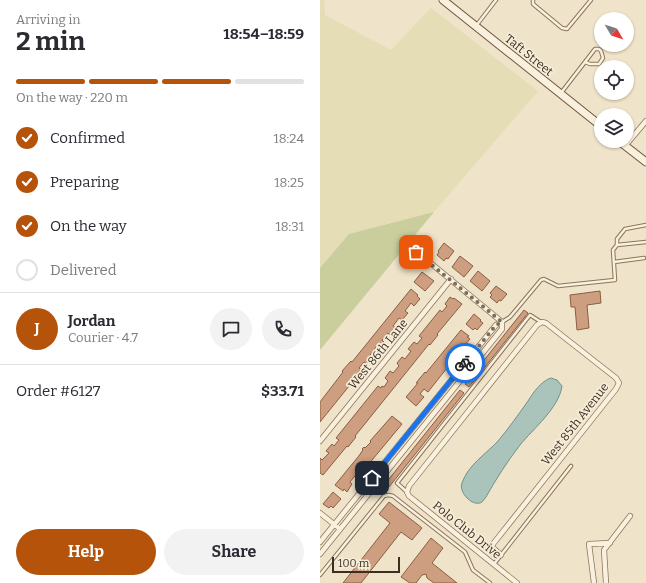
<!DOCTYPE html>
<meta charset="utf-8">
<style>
body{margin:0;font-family:Bitter,serif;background:#f2f2f3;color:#2b2b33;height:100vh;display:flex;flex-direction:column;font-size:15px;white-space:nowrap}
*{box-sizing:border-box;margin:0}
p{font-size:13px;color:#7c7c81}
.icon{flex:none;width:22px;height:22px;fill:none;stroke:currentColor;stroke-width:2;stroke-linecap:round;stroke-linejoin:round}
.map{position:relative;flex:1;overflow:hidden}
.sheet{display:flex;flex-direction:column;background:#fff;width:320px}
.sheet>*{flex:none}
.needle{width:26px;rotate:129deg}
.buttons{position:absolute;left:274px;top:12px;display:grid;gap:8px}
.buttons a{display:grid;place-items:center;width:40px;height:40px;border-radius:50%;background:#fff;box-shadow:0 1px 3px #0004;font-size:20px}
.scale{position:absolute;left:12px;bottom:10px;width:68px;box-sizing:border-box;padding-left:4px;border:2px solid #3c2e21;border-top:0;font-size:11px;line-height:14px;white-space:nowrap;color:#3c2e21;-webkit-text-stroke:3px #f6edd9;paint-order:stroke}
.pin{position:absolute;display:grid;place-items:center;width:34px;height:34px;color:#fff;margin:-17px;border-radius:8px;box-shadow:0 2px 6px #0006}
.courier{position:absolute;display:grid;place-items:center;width:40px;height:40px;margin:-20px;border:3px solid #1a73e8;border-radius:50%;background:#fff;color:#222;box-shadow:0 1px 5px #0007}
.overview em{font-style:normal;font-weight:700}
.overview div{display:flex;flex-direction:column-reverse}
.overview{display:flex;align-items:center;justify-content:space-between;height:68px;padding:0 16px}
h1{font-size:26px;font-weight:700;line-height:30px}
.bar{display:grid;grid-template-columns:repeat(4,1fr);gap:6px 4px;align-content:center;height:48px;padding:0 16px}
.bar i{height:5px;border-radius:3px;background:#e1e1e2}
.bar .selected{background:#b45309}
.bar p{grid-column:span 4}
.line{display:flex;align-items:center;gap:10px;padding:0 16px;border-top:1px solid #e1e1e2}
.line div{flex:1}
.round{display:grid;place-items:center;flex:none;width:42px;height:42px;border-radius:21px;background:#f2f2f3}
ol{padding:0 16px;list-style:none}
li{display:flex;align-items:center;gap:12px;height:44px}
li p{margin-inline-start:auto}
li .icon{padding:4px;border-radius:50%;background:#b45309;color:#fff;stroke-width:4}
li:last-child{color:#7c7c81}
li i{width:22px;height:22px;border:2px solid #e1e1e2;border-radius:50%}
.button{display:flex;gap:8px;margin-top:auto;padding:8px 16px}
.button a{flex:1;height:46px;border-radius:24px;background:#b45309;color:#fff;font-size:16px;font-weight:700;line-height:46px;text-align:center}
.button a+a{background:#f2f2f3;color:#2b2b33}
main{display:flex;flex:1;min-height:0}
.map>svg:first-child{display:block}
.farmland{fill:#e5ddb6}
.green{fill:#c9ce9c}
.water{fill:#aac3bb;stroke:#709289}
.building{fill:#cd9e7f;stroke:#8b5e43}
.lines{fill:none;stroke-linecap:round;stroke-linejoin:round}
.lane-casing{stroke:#8c755d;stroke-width:4.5}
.street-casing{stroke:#8c755d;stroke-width:6}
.secondary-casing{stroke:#6e5640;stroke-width:9}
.lane{stroke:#f9f0dd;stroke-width:2.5}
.street{stroke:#f9f0dd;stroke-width:4.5}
.secondary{stroke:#f9f0dd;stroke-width:7}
.done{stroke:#7b6d5c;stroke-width:4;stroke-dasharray:0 7.2}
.route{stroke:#1a73e8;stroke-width:5}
.labels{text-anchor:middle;stroke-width:3.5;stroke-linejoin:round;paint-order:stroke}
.street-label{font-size:12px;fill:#3c2e21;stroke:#f6edd9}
</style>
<main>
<section class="sheet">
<div class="overview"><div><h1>2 min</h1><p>Arriving in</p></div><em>18:54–18:59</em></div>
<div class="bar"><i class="selected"></i><i class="selected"></i><i class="selected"></i><i></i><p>On the way · 220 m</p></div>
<ol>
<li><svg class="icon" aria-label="check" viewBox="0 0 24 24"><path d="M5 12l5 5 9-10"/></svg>Confirmed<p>18:24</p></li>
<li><svg class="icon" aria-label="check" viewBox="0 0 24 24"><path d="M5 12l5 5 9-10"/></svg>Preparing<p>18:25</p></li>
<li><svg class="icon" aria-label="check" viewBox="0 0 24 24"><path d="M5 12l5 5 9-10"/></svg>On the way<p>18:31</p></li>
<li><i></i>Delivered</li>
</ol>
<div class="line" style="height:72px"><b class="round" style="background:#b45309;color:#fff">J</b><div><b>Jordan</b><p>Courier · 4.7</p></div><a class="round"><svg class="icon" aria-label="chat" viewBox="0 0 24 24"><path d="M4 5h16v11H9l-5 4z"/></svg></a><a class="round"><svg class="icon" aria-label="phone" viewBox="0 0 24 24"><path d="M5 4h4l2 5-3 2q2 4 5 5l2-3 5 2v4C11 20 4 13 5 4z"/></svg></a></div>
<div class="line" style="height:52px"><div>Order #6127</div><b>$33.71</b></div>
<div class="button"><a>Help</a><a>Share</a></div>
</section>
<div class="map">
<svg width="326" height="583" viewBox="0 0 326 583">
<rect width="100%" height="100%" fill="#efe3c9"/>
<!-- farmland -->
<path class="farmland" d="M0 0H4L5 15 71 50 111 8 218 91 114 212 29 234 0 268Z"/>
<!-- green -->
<path class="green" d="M114 212 0 350V268L29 234Z"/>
<!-- water -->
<path class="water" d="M231 378 237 380 242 386C239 408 213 429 200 445 187 462 176 479 166 497 165 498 164 500 162 502 153 508 138 492 142 483 148 465 166 454 178 441 189 428 198 415 208 401 213 393 221 381 231 378Z"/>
<!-- building -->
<path class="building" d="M124 243 134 251 128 259 126 258 124 261 117 255 119 252 118 251Z
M140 256 153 266 144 277 132 267Z
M158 271 170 281 162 291 150 281Z
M102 272 114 281 105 291 94 282Z
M176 286 187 294 181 301 179 300 177 303 170 297 172 295 170 293Z
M91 289 98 295 97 296 100 299 94 306 91 303 85 311 88 313 82 320 79 318 73 326 76 328 70 335 68 333 62 340 64 342 58 349 56 347 50 355 52 357 47 364 44 362 39 368 42 370 0 422V402L23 372 22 371 31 361 32 362Z
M280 291 281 303 267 305 269 328 257 330 255 307H251L250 295Z
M130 297 133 299 134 298 142 304 117 334 118 335 110 345 109 344 48 420 35 436 36 437 28 447 27 446 3 475 0 473V458L2 460 9 453 6 451 12 444 14 446 19 440 16 438 58 386 61 388 62 386 64 387 68 381 65 378 70 371 73 373 79 366 77 363 82 357 85 359 91 351 88 349 94 342 97 344 102 338 99 336 120 310 122 312 127 306 125 304Z
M204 310 208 313 149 387 145 384Z
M154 314 161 320 160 321 163 323 157 330 155 328 153 330 146 324Z
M141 330 149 336 147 337 150 339 144 346 142 344 137 350 136 352 138 354 108 392 104 389 100 394 104 397 96 406 86 397 98 383H96L105 372 106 373Z
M140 390 144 393 69 487 65 484Z
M72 416 82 424 38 477 36 475 34 477 30 482 32 484 27 492 24 489 23 491 15 485 38 457 43 450 42 449 44 447 45 448 51 442 50 441Z
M13 492 21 499 13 508 11 506 9 508 3 504Z
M69 502 102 528 92 540 81 532 41 583H23L70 523 59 514Z
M111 538 123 548 112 563 137 583H114L107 578 106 574 102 575 96 583H90L81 577Z"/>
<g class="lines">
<!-- lane casing -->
<g class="lane-casing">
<path id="lane" d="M213 0V4L242 28 247 29 271 0
M156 26 176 0
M241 93 275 49H279L281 51 283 58 279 64H270L265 62
M297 245V239L305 229 326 225
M294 262 324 258
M182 322 190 317 221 280 224 279 238 286 295 280 293 250 297 245 326 242
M87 492 77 483 210 315 221 322
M174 564 251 466
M0 575 64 496 69 495 73 496 145 552 153 570 170 583"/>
</g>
<!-- street casing -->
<g class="street-casing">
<path id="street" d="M305 146 326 121
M85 242 182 322
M0 441 131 279
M0 513 20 529
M0 542 176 325 182 322
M0 554 182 329V322
M181 555 172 547 173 544 296 389 299 383 296 378 226 323 222 322 217 325 89 486 87 492 89 496 197 583
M274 583 269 544 290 543
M286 583 284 550 310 516"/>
</g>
<!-- secondary casing -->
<g class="secondary-casing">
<path id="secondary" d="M123 0 281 126
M299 141 326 162"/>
</g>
<!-- lane -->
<use href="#lane" class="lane"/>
<!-- street -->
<use href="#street" class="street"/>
<!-- secondary -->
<use href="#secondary" class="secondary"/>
</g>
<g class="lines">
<!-- done -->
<path class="done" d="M96 252 182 322 176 325 145 363"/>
<!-- route -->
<path class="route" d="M52 478 145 363"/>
</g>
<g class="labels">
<!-- street labels -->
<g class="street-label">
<text transform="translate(209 55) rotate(39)" y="4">Taft Street</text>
<text transform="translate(58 354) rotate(-51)" y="4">West 86th Lane</text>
<text transform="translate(255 424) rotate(-52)" y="4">West 85th Avenue</text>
<text transform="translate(147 530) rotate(39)" y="4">Polo Club Drive</text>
</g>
</g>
</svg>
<div class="buttons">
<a><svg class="needle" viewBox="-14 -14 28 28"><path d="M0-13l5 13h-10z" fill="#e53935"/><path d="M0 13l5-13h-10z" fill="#7c7c81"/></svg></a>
<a><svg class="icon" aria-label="locate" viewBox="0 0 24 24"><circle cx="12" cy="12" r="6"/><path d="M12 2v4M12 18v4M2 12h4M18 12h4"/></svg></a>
<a><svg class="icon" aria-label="layers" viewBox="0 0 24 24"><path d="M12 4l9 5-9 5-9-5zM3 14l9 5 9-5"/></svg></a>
</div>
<div class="scale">100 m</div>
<div class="pin" style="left:96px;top:252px;background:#ea580c"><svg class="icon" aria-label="bag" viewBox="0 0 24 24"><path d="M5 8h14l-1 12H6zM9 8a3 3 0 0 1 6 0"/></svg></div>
<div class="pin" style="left:52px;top:478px;background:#1f2937"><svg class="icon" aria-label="home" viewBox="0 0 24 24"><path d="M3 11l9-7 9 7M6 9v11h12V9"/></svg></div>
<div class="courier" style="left:145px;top:363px"><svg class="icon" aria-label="bike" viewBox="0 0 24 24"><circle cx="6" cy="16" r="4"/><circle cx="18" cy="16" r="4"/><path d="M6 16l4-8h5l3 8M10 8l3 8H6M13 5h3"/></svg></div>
</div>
</main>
